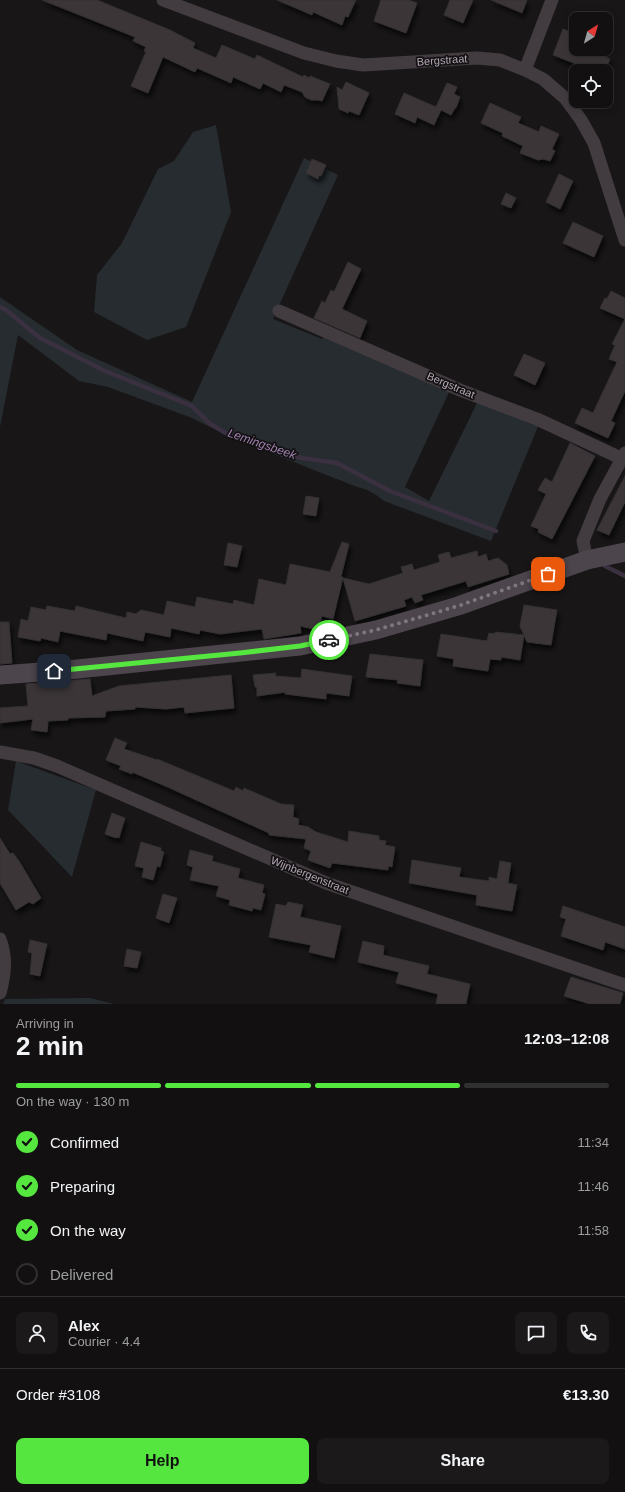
<!DOCTYPE html>
<meta charset="utf-8">
<style>
body{margin:0;font-family:Helvetica,sans-serif;background:#1b191a;color:#f1f3f6;height:100vh;display:flex;flex-direction:column;font-size:15px;white-space:nowrap}
*{box-sizing:border-box;margin:0}
p{font-size:13px;color:#9c9d9f}
.icon{flex:none;width:22px;height:22px;fill:none;stroke:currentColor;stroke-width:2;stroke-linecap:round;stroke-linejoin:round}
.map{position:relative;height:1004px;overflow:hidden}
.drawer{display:flex;flex-direction:column;background:#121011;flex:1}
.drawer>*{flex:none}
.needle{width:26px;rotate:37deg}
.controls{position:absolute;left:569px;top:12px;display:grid;gap:8px}
.controls a{display:grid;place-items:center;width:44px;height:44px;border-radius:8px;background:#121011;box-shadow:0 2px 10px #0003,0 0 0 1px #313031;font-size:20px}
.pin{position:absolute;display:grid;place-items:center;width:34px;height:34px;color:#fff;margin:-17px;border-radius:8px;box-shadow:0 2px 6px #0006}
.courier{position:absolute;display:grid;place-items:center;width:40px;height:40px;margin:-20px;border:3px solid #56e640;border-radius:50%;background:#fff;color:#222;box-shadow:0 1px 5px #0007}
.summary em{font-style:normal;font-weight:600}
.summary div{display:flex;flex-direction:column-reverse}
.summary{display:flex;align-items:center;justify-content:space-between;height:68px;padding:0 16px}
h1{font-size:26px;font-weight:600;line-height:30px}
.bar{display:grid;grid-template-columns:repeat(4,1fr);gap:6px 4px;align-content:center;height:48px;padding:0 16px}
.bar i{height:5px;border-radius:3px;background:#313031}
.bar .current{background:#56e640}
.bar p{grid-column:span 4}
.line{display:flex;align-items:center;gap:10px;padding:0 16px;border-top:1px solid #313031}
.line div{flex:1}
.round{display:grid;place-items:center;flex:none;width:42px;height:42px;border-radius:8px;background:#1b191a}
ol{padding:0 16px;list-style:none}
li{display:flex;align-items:center;gap:12px;height:44px}
li p{margin-inline-start:auto}
li .icon{padding:4px;border-radius:50%;background:#56e640;color:#111;stroke-width:4}
li:last-child{color:#9c9d9f}
li i{width:22px;height:22px;border:2px solid #313031;border-radius:50%}
.primary-button{display:flex;gap:8px;margin-top:auto;padding:8px 16px}
.primary-button a{flex:1;height:46px;border-radius:8px;background:#56e640;color:#111;font-size:16px;font-weight:600;line-height:46px;text-align:center}
.primary-button a+a{background:#1b191a;color:#f1f3f6}
.map>svg:first-child{display:block}
.green{fill:#262c30}
.lines{fill:none;stroke-linecap:round;stroke-linejoin:round}
.stream{stroke:#3a3040;stroke-width:4.5}
.building{fill:#3a3639;stroke:#343033;filter:url(#shadow)}
.street{stroke:#423c41;stroke-width:13}
.secondary{stroke:#4c454c;stroke-width:19}
.done{stroke:#7f767f;stroke-width:4;stroke-dasharray:0 7.2}
.route{stroke:#56e640;stroke-width:5}
.labels{text-anchor:middle;stroke-width:3.5;stroke-linejoin:round;paint-order:stroke}
.street-label{font-size:11px;fill:#b6a9b7;stroke:#131112}
.water-label{font-size:12px;font-style:italic;fill:#a182b0;stroke:#131112}
</style>
<div class="map">
<svg width="625" height="1004" viewBox="0 0 625 1004">
<defs>
<filter id="shadow"><feDropShadow dx="2.5" dy="4.5" stdDeviation="2" flood-color="#0009"/></filter>
</defs>
<rect width="100%" height="100%" fill="#181617"/>
<!-- green -->
<path class="green" d="M216 125 231 212 186 327 147 340 94 312 97 275 122 243 158 169 174 161 193 132Z
M304 158 338 175 273 319 322 339 325 334 450 390 405 487 429 501 478 401 539 424 491 541 384 501C376 494 367 489 357 487L228 436 192 418 108 387 79 381 18 335 0 427V297L77 350 192 402Z
M16 761 96 790 72 877 8 810Z
M90 998 114 1004H3L5 999Z"/>
<g class="lines">
<!-- stream -->
<path class="stream" d="M0 307 6 310 40 338 105 371 192 406 209 423 229 435 301 458 337 463 390 491 496 531
M605 566 625 576"/>
</g>
<!-- building -->
<path class="building" d="M42 0H97L170 30 195 43 193 48 216 58 222 45 255 59 257 55 303 77 304 75 309 78 310 76 330 84 322 101 318 100H311L305 97 302 92 284 85 281 92 263 83 260 89 233 77 231 83 197 68 195 72 163 57 148 93 131 86 146 52 144 51 146 47 133 41 135 37Z
M277 0H356L348 17 345 16 342 25 313 12 312 15Z
M381 0H408L417 3 406 33 374 21Z
M450 0H473L463 23 444 15Z
M491 0H527L522 13Z
M563 29 576 34V49H585L610 59 605 71H583L584 67 553 55Z
M346 82 369 93 359 115 349 111 348 113 339 109 337 87 342 90Z
M447 83 457 87 454 94 460 97 456 108H455L451 115 441 110 434 125 417 117 415 123 395 114 404 93 436 107Z
M490 103 521 117 518 123 539 132 541 126 559 134 552 149 555 151 550 161 543 159 538 160 520 153 523 146 502 136 503 133 481 123Z
M312 159 326 165 321 176 319 175 318 179 306 173Z
M559 174 573 181 560 209 546 202Z
M506 193 516 198 511 208 501 204Z
M573 222 603 236 594 257 563 243Z
M348 262 361 269 342 309 367 321 360 338 314 318 322 301 325 303 331 290 334 292Z
M611 291 625 298V391L611 421 615 423 608 438 575 423 582 408 593 413 617 362 609 359 615 345 612 344 625 319 600 308 605 298 607 299Z
M524 354 545 363 535 385 514 375Z
M570 443 595 456 552 539 538 532 539 529 531 526 546 494 538 490 545 478 552 482Z
M625 476V502L609 535 597 530Z
M306 496 319 498 316 516 303 514Z
M342 542 349 544 341 577H343L333 619 322 616 318 630 300 626 301 633 264 639 262 629 220 634 200 630 199 634 171 628 170 637 145 632 143 641 107 633 106 640 60 631 58 642 41 638 40 641 18 637 21 619 28 621 31 607 46 610 47 606 75 611 76 606 126 618 127 612 136 614 141 610 164 615 167 601 195 607 197 597 233 604 234 600 254 605 259 579 286 585 290 564 330 572Z
M228 543 242 546 237 567 224 565Z
M477 551 478 557 486 554 488 561 498 558 507 565 509 574 468 587 466 581 421 595 423 600 415 603 412 597 404 600 406 606 355 621 343 578 369 584 403 573 401 567 412 564 414 570 440 562 438 555 449 552 451 558Z
M524 605 557 610 551 645 527 642 520 626Z
M0 622H9L12 663 0 664Z
M495 632 524 635 520 660 501 657V660L490 659 488 671 453 666 454 659 437 656 441 634 487 641 489 633 495 634Z
M370 654 423 660 420 686 397 683 398 680 366 677Z
M302 669 352 676 349 696 326 693V699L285 694 286 692 257 696V687H255L253 675 276 673 275 676 301 678Z
M231 675 234 708 185 713 184 707 166 709 135 707V709L106 711 105 717 68 718V720L48 721 47 732 31 730 33 719 0 723V708L28 706 26 684 90 679 92 696 119 686Z
M115 738 127 743 124 749 157 760V759L234 791 236 787 243 791 244 788 281 804 294 805 293 817 299 819 298 825 308 827 316 832 348 842 349 831 379 836V840L386 841 385 845 395 847 392 867 388 866V870L332 863 330 868 308 860 311 851 304 848 306 839 269 835V833L163 785 132 772V774L119 769 121 766 106 760Z
M112 813 125 818 119 838 117 837 116 838 105 834Z
M0 838 10 854 13 853 19 861 41 898 33 904 29 902 16 910 0 883Z
M141 842 161 848V851L164 852 160 867 157 866 153 880 142 877 144 868 135 866Z
M190 850 213 856 212 861 240 869 238 878 264 885 262 893 265 894 261 910 253 908 252 911 229 905 230 900 216 896 219 886 190 880 193 867 187 865Z
M412 860 461 868 459 877 489 881V877L497 879 500 861 511 863 508 883 517 885 512 911 476 905 477 895 409 883Z
M163 894 177 898 169 923 156 918Z
M288 902 303 905 300 917 341 926 334 958 309 952 311 945 269 937 276 904 286 906Z
M563 906 625 927V949L605 942 603 950 561 936 566 919 560 917Z
M30 940 47 944 40 976 30 974 32 953 28 952Z
M363 941 384 946 383 955 429 966 427 974 470 984 466 1004H436L438 994 396 983 399 972 358 962Z
M127 949 141 952 137 968 124 966Z
M571 977 623 993 620 1004H590L564 996Z"/>
<g class="lines">
<!-- street -->
<path class="street" d="M163 0 304 53 336 61 363 65 380 64 477 58 500 60 525 70 543 79 565 98 581 120 594 143 625 240
M525 70 552 0
M279 311 460 390 537 419 623 459
M587 560 583 541 600 499 625 453
M0 752 34 758 57 766 326 883 625 985
M0 939C7 958 5 974 0 993"/>
<!-- secondary -->
<path class="secondary" d="M0 675 68 670 300 646 376 630 458 606 587 560 625 552"/>
</g>
<g class="lines">
<!-- done -->
<path class="done" d="M329 640 376 630 458 606 548 574"/>
<!-- route -->
<path class="route" d="M54 671 240 653 300 646 329 640"/>
</g>
<g class="labels">
<!-- street labels -->
<g class="street-label">
<text transform="translate(442 60) rotate(-4)" y="4">Bergstraat</text>
<text transform="translate(451 385) rotate(23)" y="4">Bergstraat</text>
<text transform="translate(310 875) rotate(22)" y="4">Wijnbergenstraat</text>
</g>
<!-- water labels -->
<g class="water-label">
<text transform="translate(262 444) rotate(19)" y="4">Lemingsbeek</text>
</g>
</g>
</svg>
<div class="controls">
<a><svg class="needle" viewBox="-14 -14 28 28"><path d="M0-13l5 13h-10z" fill="#e53935"/><path d="M0 13l5-13h-10z" fill="#9c9d9f"/></svg></a>
<a><svg class="icon" aria-label="locate" viewBox="0 0 24 24"><circle cx="12" cy="12" r="6"/><path d="M12 2v4M12 18v4M2 12h4M18 12h4"/></svg></a>
</div>
<div class="pin" style="left:548px;top:574px;background:#ea580c"><svg class="icon" aria-label="bag" viewBox="0 0 24 24"><path d="M5 8h14l-1 12H6zM9 8a3 3 0 0 1 6 0"/></svg></div>
<div class="pin" style="left:54px;top:671px;background:#1f2937"><svg class="icon" aria-label="home" viewBox="0 0 24 24"><path d="M3 11l9-7 9 7M6 9v11h12V9"/></svg></div>
<div class="courier" style="left:329px;top:640px"><svg class="icon" aria-label="car" viewBox="0 0 24 24"><path d="M5 17H2v-5l4-1 3-4h7l3 4 3 1v5h-3M9 17h6M6 11h13"/><circle cx="7" cy="17" r="2"/><circle cx="17" cy="17" r="2"/></svg></div>
</div>
<section class="drawer">
<div class="summary"><div><h1>2 min</h1><p>Arriving in</p></div><em>12:03–12:08</em></div>
<div class="bar"><i class="current"></i><i class="current"></i><i class="current"></i><i></i><p>On the way · 130 m</p></div>
<ol>
<li><svg class="icon" aria-label="check" viewBox="0 0 24 24"><path d="M5 12l5 5 9-10"/></svg>Confirmed<p>11:34</p></li>
<li><svg class="icon" aria-label="check" viewBox="0 0 24 24"><path d="M5 12l5 5 9-10"/></svg>Preparing<p>11:46</p></li>
<li><svg class="icon" aria-label="check" viewBox="0 0 24 24"><path d="M5 12l5 5 9-10"/></svg>On the way<p>11:58</p></li>
<li><i></i>Delivered</li>
</ol>
<div class="line" style="height:72px"><a class="round"><svg class="icon" aria-label="person" viewBox="0 0 24 24"><circle cx="12" cy="8" r="4"/><path d="M4 21q1-7 8-7t8 7"/></svg></a><div><b>Alex</b><p>Courier · 4.4</p></div><a class="round"><svg class="icon" aria-label="chat" viewBox="0 0 24 24"><path d="M4 5h16v11H9l-5 4z"/></svg></a><a class="round"><svg class="icon" aria-label="phone" viewBox="0 0 24 24"><path d="M5 4h4l2 5-3 2q2 4 5 5l2-3 5 2v4C11 20 4 13 5 4z"/></svg></a></div>
<div class="line" style="height:52px"><div>Order #3108</div><b>€13.30</b></div>
<div class="primary-button"><a>Help</a><a>Share</a></div>
</section>
